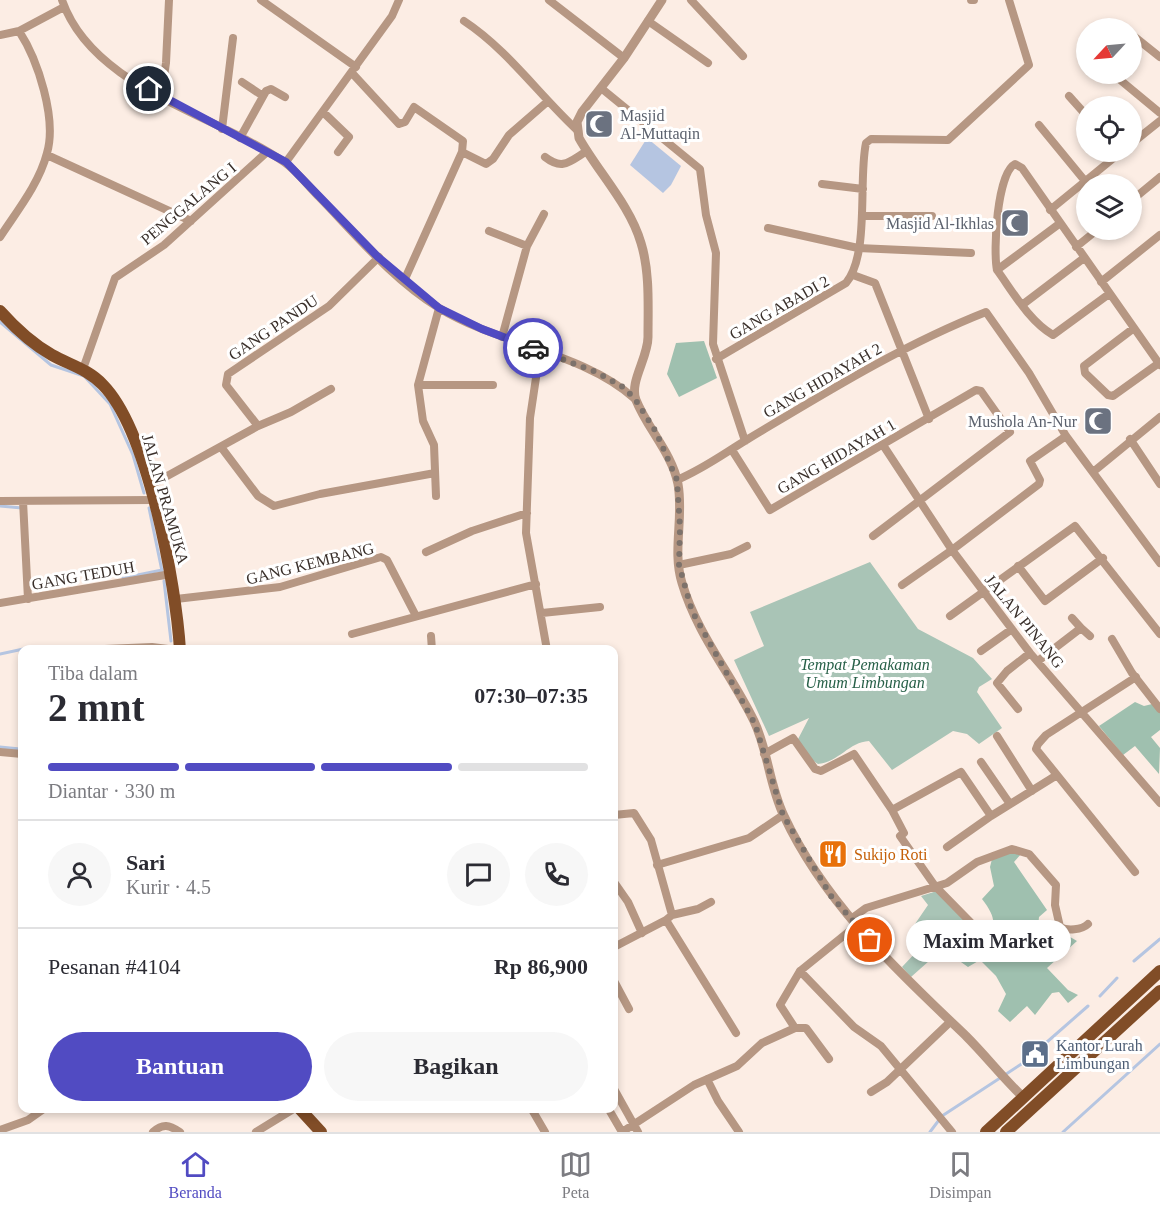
<!DOCTYPE html>
<html lang="id">
<meta charset="utf-8">
<style>
body{margin:0;font-family:Georgia,serif;background:#f7f7f7;color:#2b2b33;height:100vh;display:flex;flex-direction:column;font-size:22px;white-space:nowrap}
*{box-sizing:border-box;margin:0}
p{font-size:20px;color:#7c7c81}
.icon{flex:none;width:33px;height:33px;fill:none;stroke:currentColor;stroke-width:2;stroke-linecap:round;stroke-linejoin:round}
.map{position:relative;flex:1;overflow:hidden}
.details{position:absolute;left:18px;top:645px;width:600px;height:468px;display:flex;flex-direction:column;background:#fff;border-radius:12px;box-shadow:0 3px 9px #0003}
.details>*{flex:none}
.needle{width:39px;rotate:244deg}
.controls{position:absolute;left:1076px;top:18px;display:grid;gap:12px}
.controls a{display:grid;place-items:center;width:66px;height:66px;border-radius:50%;background:#fff;box-shadow:0 3px 9px #0003;font-size:30px}
.pin{position:absolute;display:grid;place-items:center;width:51px;height:51px;color:#fff;margin:-26px;border:3px solid #fff;border-radius:50%;box-shadow:0 2px 6px #0007}
.courier{position:absolute;display:grid;place-items:center;width:60px;height:60px;margin:-30px;border:4px solid #514bc2;border-radius:50%;background:#fff;color:#222;box-shadow:0 2px 8px #0007}
.bubble{position:absolute;height:42px;border-radius:21px;background:#fff;box-shadow:0 3px 9px #0003;font-size:20px;font-weight:800;line-height:42px;text-align:center}
.overview em{font-style:normal;font-weight:800}
.overview div{display:flex;flex-direction:column-reverse}
.overview{display:flex;align-items:center;justify-content:space-between;height:102px;padding:0 30px}
h1{font-size:39px;font-weight:800;line-height:45px}
.bar{display:grid;grid-template-columns:repeat(4,1fr);gap:9px 6px;align-content:center;height:72px;padding:0 30px}
.bar i{height:8px;border-radius:4px;background:#e1e1e2}
.bar .on{background:#514bc2}
.bar p{grid-column:span 4}
.line{display:flex;align-items:center;gap:15px;padding:0 30px;border-top:2px solid #e1e1e2}
.line div{flex:1}
.round{display:grid;place-items:center;flex:none;width:63px;height:63px;border-radius:32px;background:#f7f7f7}
.primary-button{display:flex;gap:12px;margin-top:auto;padding:12px 30px}
.primary-button a{flex:1;height:69px;border-radius:36px;background:#514bc2;color:#fff;font-size:24px;font-weight:800;line-height:69px;text-align:center}
.primary-button a+a{background:#f7f7f7;color:#2b2b33}
.menu{display:flex;justify-content:space-around;align-items:center;height:84px;border-top:2px solid #e1e1e2;background:#fff;font-size:16px;color:#7c7c81}
.menu a{display:grid;justify-items:center;gap:3px}
.menu .on{color:#514bc2}
.map>svg:first-child{display:block}
.green{fill:#a9c4b6}
.forest{fill:#9fc0af}
.water{fill:#b5c5e1}
.lines{fill:none;stroke-linecap:round;stroke-linejoin:round}
.stream{stroke:#b5c5e1;stroke-width:3}
.minor{stroke:#b69783;stroke-width:8}
.tertiary{stroke:#b69783;stroke-width:9}
.primary{stroke:#814d27;stroke-width:12}
.done{stroke:#7d726b;stroke-width:6;stroke-dasharray:0 10.8}
.route{stroke:#514bc2;stroke-width:8}
.labels{text-anchor:middle;stroke-width:6;stroke-linejoin:round;paint-order:stroke}
.worship-label{font-size:16px;fill:#5b616d;stroke:#fff;text-anchor:end}
.street-label{font-size:16px;fill:#392f2a;stroke:#fff}
.park-label{font-size:16px;font-style:italic;fill:#276048;stroke:#fff}
.food-label{font-size:16px;fill:#c56008;stroke:#fff;text-anchor:start}
.service-label{font-size:16px;fill:#4e5e75;stroke:#fff;text-anchor:start}
</style>
<div class="map">
<svg width="1160" height="1132" viewBox="0 0 1160 1132">
<rect width="100%" height="100%" fill="#fcede4"/>
<!-- green -->
<path class="green" d="M870 562 918 629 973 658 992 679 979 687 977 692 1002 728 979 744 967 734 953 731 892 770 869 741C849 742 839 762 818 764L809 758 797 741 809 718 769 736 734 660 764 646 750 612Z
M937 891 969 922 951 943 939 924 926 940 938 953 911 977 902 967 919 949 915 924 928 905 921 896Z"/>
<!-- forest -->
<path class="forest" d="M704 341 717 378 679 397 667 374 676 343Z
M1135 702 1144 706 1152 704 1160 712V730L1151 737 1160 748 1159 774 1135 746 1123 755 1099 726Z
M1007 852 1021 854 1014 862 1047 910 1039 917 1038 927 1044 941 1060 931 1077 941 1047 968 1068 990 1078 995 1068 1003 1059 992 1052 993 1035 1015 1027 1006 1010 1022 998 1011 1006 994 996 976 980 960 968 967 944 950 961 930 979 944 987 942C997 924 995 916 982 899L994 886 990 867 992 859Z"/>
<!-- water -->
<path class="water" d="M647 138 681 166 671 185 663 193 630 165Z"/>
<g class="lines">
<!-- stream -->
<path class="stream" d="M0 322 51 365 84 376 110 404 133 455 144 493
M0 506 22 508
M149 508 162 571
M123 578 162 570
M164 581 171 641
M0 654 28 648
M0 747 20 749
M1134 961 1160 939
M1100 996 1117 978
M930 1132 942 1116 1023 1063 1088 1006
M1063 1132 1160 1044"/>
<!-- minor -->
<path class="minor" d="M62 0C92 88 215 114 284 162 297 171 308 186 319 197 356 235 393 280 439 308 499 345 583 352 635 399
M261 0 356 67
M549 0 624 58
M691 0 743 56
M971 0H974
M464 21C508 50 539 95 578 131
M648 21 708 63
M1131 34 1160 57
M0 35 19 31 64 7
M352 73 399 124 405 122 414 107 463 141 462 152 404 281
M1113 74 1160 113
M242 82 263 96
M601 88 700 169 706 215 716 253 713 344 745 441
M161 96 166 63 169 0
M1069 96 1086 115
M323 112 349 137 338 152
M1039 125 1085 181
M222 129 233 38
M240 138 266 91 271 89 285 97
M1131 144 1160 121
M462 152 486 164 493 159 509 135 547 102
M47 155 191 221
M545 157C563 171 570 161 587 151
M286 162 392 16 399 0
M822 184 863 189
M1131 201 1160 177
M1050 210 1121 152
M862 216H932
M1059 224 997 270C993 251 997 173 1015 164L1022 168 1160 365
M768 228 858 248 971 253
M489 231 527 246
M0 237C17 211 39 184 47 153 57 119 38 60 19 31
M1076 247 1097 230
M997 270C1013 292 1029 321 1053 335L1109 294
M853 275 875 283 929 419
M1101 282 1160 235
M1022 305 1084 258
M1134 328 1084 366 1085 373 1108 395 1113 396 1159 363
M502 337 527 246 544 214
M540 351 530 418 526 533 547 650
M716 359 846 283C870 254 858 179 866 143L871 139 948 140 1029 65 1009 0
M83 369 115 278 164 245 267 152
M418 385H493
M258 426 226 385 228 374 329 306 379 257
M1130 439 1160 484
M883 445 952 550 1030 653 1160 803
M221 447 258 496 274 506 320 494 435 473
M732 450 770 510 976 390 981 391 1010 432 873 536
M1093 472 1160 417
M677 480C705 468 723 454 748 439 825 393 902 345 986 312L1029 373 1066 436 1160 563
M149 486 258 426 291 412 331 389
M436 496 434 445 423 421 418 385 439 308
M0 501 152 500
M23 501 28 599
M426 552 472 531 527 513
M679 565 731 554 747 546
M1018 566 1045 601 1103 558
M902 585 952 550 1039 484 1040 480 1030 461 1066 436
M176 599 280 587 381 557 387 560 416 616
M0 603 171 574
M542 613 600 607
M950 616 1075 526 1160 634
M1072 618 1081 628
M352 634 536 584
M431 636 432 650
M1112 639 1132 673 1160 709
M81 650 152 647 176 650
M981 651 1012 629
M1038 661 1081 628 1090 636
M1018 709 997 683 1007 671 1030 653
M997 736 1032 791
M0 752 22 754
M764 754 793 738 815 769 821 771 854 754 892 810 961 772 991 816 1057 775 1036 749 1038 744 1046 735 1136 677
M981 762 1010 804
M1057 775 1135 872
M892 810 904 833 900 836 935 886 984 936
M614 815 634 813 651 840 672 915 666 920
M947 847 991 816
M657 865 749 838 783 815
M614 882 628 902 642 933
M672 915 698 909 711 902
M851 919 866 908 947 883 977 862 1012 849 1029 854 1056 885 1055 905 1060 927C1067 931 1082 930 1088 924
M614 947 666 920 736 1033
M800 971 854 1027 881 1046 952 1132
M614 981 629 1009
M795 1028H806L829 1059
M707 1079 718 1101 739 1132
M614 1089 638 1132
M871 1092 887 1082 950 1022
M531 1108 545 1132
M608 1108 622 1132 694 1085 737 1066 762 1043 795 1028 780 1005 800 971 857 925
M0 1130 28 1120 45 1108
M153 1132C163 1123 169 1125 180 1132
M256 1132 295 1108"/>
<!-- tertiary -->
<path class="tertiary" d="M662 0 624 58 582 112 577 122 579 138C598 172 630 205 641 243 650 272 648 306 648 337 648 358 629 382 636 400 647 428 672 453 678 484 684 517 672 551 682 583 697 634 731 674 754 721 768 750 769 785 784 816 825 904 897 970 966 1036 986 1056 1003 1078 1023 1097"/>
<!-- primary -->
<path class="primary" d="M0 311C16 329 31 343 52 355 70 365 88 369 103 385 148 431 176 585 180 650
M299 1108 321 1132
M986 1132 1160 971
M1006 1132 1160 991"/>
</g>
<g class="lines">
<!-- done -->
<path class="done" d="M533 348 596 372 623 387 635 399 656 432 677 480 680 527 679 565 692 611 755 724 783 815 831 896 870 940"/>
<!-- route -->
<path class="route" d="M149 89 286 162 378 257 439 308 482 329 533 348"/>
</g>
<!-- icons -->
<defs>
<g id="mosque-square" transform="scale(1.5)"><rect x="-9" y="-9" width="18" height="18" rx="4" fill="#6b7280" stroke="#fff"/><path d="M3.5-4.9A6 6 0 1 0 3.5 4.9A5 5 0 1 1 3.5-4.9Z" fill="#fff"/></g>
<g id="restaurant-square" transform="scale(1.5)"><rect x="-9" y="-9" width="18" height="18" rx="4" fill="#e8710a" stroke="#fff"/><path d="M-5-6h1v4h1v-4h1v4h1v-4h1v5L-1.5 .5V6h-2V.5L-5-1ZM5-6V6H3V1.5H1.5Q1.5-4 5-6Z" fill="#fff"/></g>
<g id="civic-square" transform="scale(1.5)"><rect x="-9" y="-9" width="18" height="18" rx="4" fill="#5c6f8a" stroke="#fff"/><path d="M-.6-6.5H3V-4.5H.6V-3L4-1V1h2V6H-6V1h2V-1L-.6-3ZM-1.2 2.5V6h2.4V2.5Z" fill="#fff"/></g>
</defs>
<g fill-rule="evenodd">
<use href="#mosque-square" x="599" y="124"/>
<use href="#mosque-square" x="1015" y="223"/>
<use href="#mosque-square" x="1098" y="421"/>
<use href="#restaurant-square" x="833" y="854"/>
<use href="#civic-square" x="1035" y="1054"/>
</g>
<g class="labels">
<!-- worship labels -->
<g class="worship-label">
<text x="620" y="121" text-anchor="start">Masjid<tspan x="620" dy="18">Al-Muttaqin</tspan></text>
<text x="994" y="229">Masjid Al-Ikhlas</text>
<text x="1077" y="427">Mushola An-Nur</text>
</g>
<!-- street labels -->
<g class="street-label">
<text transform="translate(188 203) rotate(-40)" y="6">PENGGALANG I</text>
<text transform="translate(779 307) rotate(-30)" y="6">GANG ABADI 2</text>
<text transform="translate(273 327) rotate(-34)" y="6">GANG PANDU</text>
<text transform="translate(822 380) rotate(-30)" y="6">GANG HIDAYAH 2</text>
<text transform="translate(836 456) rotate(-30)" y="6">GANG HIDAYAH 1</text>
<text transform="translate(166 499) rotate(74)" y="6">JALAN PRAMUKA</text>
<text transform="translate(310 563) rotate(-14)" y="6">GANG KEMBANG</text>
<text transform="translate(83 575) rotate(-10)" y="6">GANG TEDUH</text>
<text transform="translate(1025 621) rotate(51)" y="6">JALAN PINANG</text>
</g>
<!-- park labels -->
<g class="park-label">
<text x="865" y="670">Tempat Pemakaman<tspan x="865" dy="18">Umum Limbungan</tspan></text>
</g>
<!-- food labels -->
<g class="food-label">
<text x="854" y="860">Sukijo Roti</text>
</g>
<!-- service labels -->
<g class="service-label">
<text x="1056" y="1051">Kantor Lurah<tspan x="1056" dy="18">Limbungan</tspan></text>
</g>
</g>
</svg>
<div class="controls">
<a><svg class="needle" viewBox="-14 -14 28 28"><path d="M0-13l5 13h-10z" fill="#e53935"/><path d="M0 13l5-13h-10z" fill="#7c7c81"/></svg></a>
<a><svg class="icon" aria-label="locate" viewBox="0 0 24 24"><circle cx="12" cy="12" r="6"/><path d="M12 2v4M12 18v4M2 12h4M18 12h4"/></svg></a>
<a><svg class="icon" aria-label="layers" viewBox="0 0 24 24"><path d="M12 4l9 5-9 5-9-5zM3 14l9 5 9-5"/></svg></a>
</div>
<div class="pin" style="left:870px;top:940px;background:#ea580c"><svg class="icon" aria-label="bag" viewBox="0 0 24 24"><path d="M5 8h14l-1 12H6zM9 8a3 3 0 0 1 6 0"/></svg></div>
<div class="pin" style="left:149px;top:89px;background:#1f2937"><svg class="icon" aria-label="home" viewBox="0 0 24 24"><path d="M3 11l9-7 9 7M6 9v11h12V9"/></svg></div>
<div class="courier" style="left:533px;top:348px"><svg class="icon" aria-label="car" viewBox="0 0 24 24"><path d="M5 17H2v-5l4-1 3-4h7l3 4 3 1v5h-3M9 17h6M6 11h13"/><circle cx="7" cy="17" r="2"/><circle cx="17" cy="17" r="2"/></svg></div>
<div class="bubble" style="left:906px;top:920px;width:165px">Maxim Market</div>
<section class="details">
<div class="overview"><div><h1>2 mnt</h1><p>Tiba dalam</p></div><em>07:30–07:35</em></div>
<div class="bar"><i class="on"></i><i class="on"></i><i class="on"></i><i></i><p>Diantar · 330 m</p></div>
<div class="line" style="height:108px"><a class="round"><svg class="icon" aria-label="person" viewBox="0 0 24 24"><circle cx="12" cy="8" r="4"/><path d="M4 21q1-7 8-7t8 7"/></svg></a><div><b>Sari</b><p>Kurir · 4.5</p></div><a class="round"><svg class="icon" aria-label="chat" viewBox="0 0 24 24"><path d="M4 5h16v11H9l-5 4z"/></svg></a><a class="round"><svg class="icon" aria-label="phone" viewBox="0 0 24 24"><path d="M5 4h4l2 5-3 2q2 4 5 5l2-3 5 2v4C11 20 4 13 5 4z"/></svg></a></div>
<div class="line" style="height:78px"><div>Pesanan #4104</div><b>Rp 86,900</b></div>
<div class="primary-button"><a>Bantuan</a><a>Bagikan</a></div>
</section>
</div>
<nav class="menu">
<a class="on"><svg class="icon" aria-label="home" viewBox="0 0 24 24"><path d="M3 11l9-7 9 7M6 9v11h12V9"/></svg>Beranda</a>
<a><svg class="icon" aria-label="map" viewBox="0 0 24 24"><path d="M3 6l6-2 6 2 6-2v14l-6 2-6-2-6 2zM9 4v14M15 6v14"/></svg>Peta</a>
<a><svg class="icon" aria-label="saved" viewBox="0 0 24 24"><path d="M7 4h10v16l-5-4-5 4z"/></svg>Disimpan</a>
</nav>
